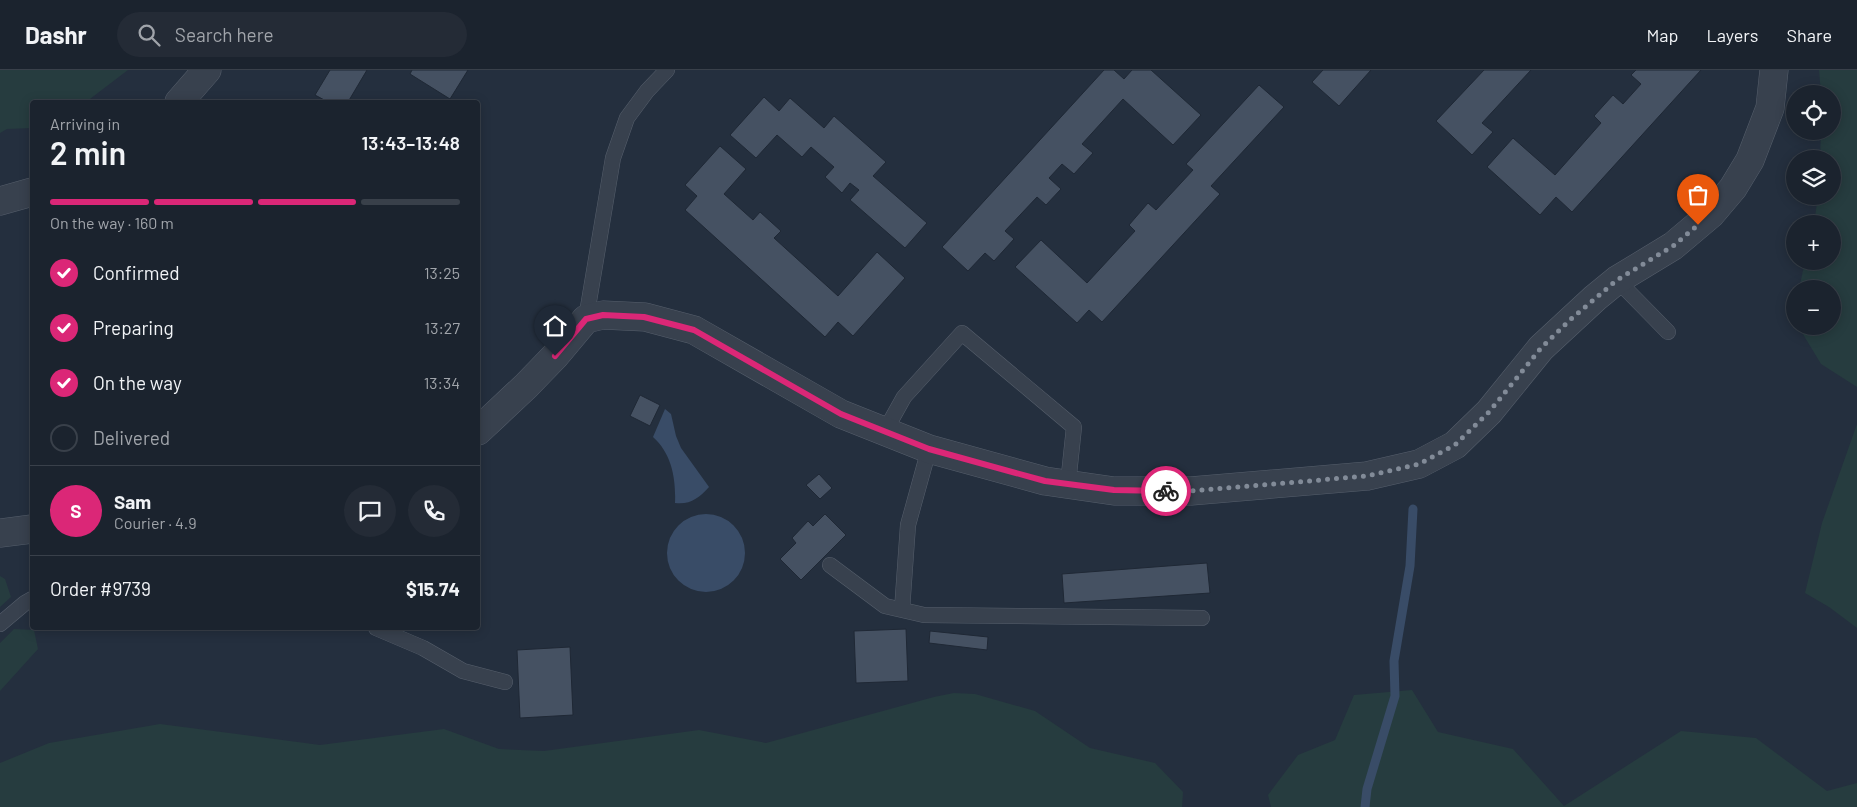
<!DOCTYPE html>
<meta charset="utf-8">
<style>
body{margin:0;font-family:Barlow,sans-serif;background:#242b36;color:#f1f3f6;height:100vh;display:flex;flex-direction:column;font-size:19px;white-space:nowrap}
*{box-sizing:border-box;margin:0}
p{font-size:16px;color:#a0a4aa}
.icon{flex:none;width:28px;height:28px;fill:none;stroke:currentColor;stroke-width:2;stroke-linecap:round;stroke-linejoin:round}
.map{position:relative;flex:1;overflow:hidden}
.details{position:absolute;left:30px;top:30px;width:450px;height:530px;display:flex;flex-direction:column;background:#1b232e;border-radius:5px;box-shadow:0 2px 12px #0003,0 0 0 1px #39404a}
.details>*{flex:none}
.fabs{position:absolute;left:1786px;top:15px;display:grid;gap:10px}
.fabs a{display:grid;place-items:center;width:55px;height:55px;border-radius:50%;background:#1b232e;box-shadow:0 2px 12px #0003,0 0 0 1px #39404a;font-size:25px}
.pin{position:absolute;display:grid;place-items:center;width:42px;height:42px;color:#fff;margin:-51px -21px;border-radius:50% 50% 50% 0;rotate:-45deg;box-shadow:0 0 5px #0007}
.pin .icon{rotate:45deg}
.courier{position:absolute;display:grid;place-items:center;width:50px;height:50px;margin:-25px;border:4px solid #db2777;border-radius:50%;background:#fff;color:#222;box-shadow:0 1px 6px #0007}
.summary em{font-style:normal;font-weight:600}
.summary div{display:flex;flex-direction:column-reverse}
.summary{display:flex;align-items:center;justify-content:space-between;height:85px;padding:0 20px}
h1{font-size:32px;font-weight:600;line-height:38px}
.bar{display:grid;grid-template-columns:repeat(4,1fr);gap:8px 5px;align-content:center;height:60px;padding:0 20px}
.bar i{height:6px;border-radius:4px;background:#39404a}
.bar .current{background:#db2777}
.bar p{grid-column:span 4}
.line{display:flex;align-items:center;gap:12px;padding:0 20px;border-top:1px solid #39404a}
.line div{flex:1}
.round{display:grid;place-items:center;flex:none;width:52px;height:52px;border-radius:26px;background:#242b36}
ol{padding:0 20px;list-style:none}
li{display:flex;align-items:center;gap:15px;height:55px}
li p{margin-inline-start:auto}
li .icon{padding:5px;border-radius:50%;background:#db2777;color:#fff;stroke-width:4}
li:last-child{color:#a0a4aa}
li i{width:28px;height:28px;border:2px solid #39404a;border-radius:50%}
header{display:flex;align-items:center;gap:30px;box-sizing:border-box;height:70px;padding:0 25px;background:#1b232e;border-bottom:1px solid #39404a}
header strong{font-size:24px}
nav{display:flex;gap:28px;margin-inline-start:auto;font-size:18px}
.search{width:350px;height:45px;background:#242b36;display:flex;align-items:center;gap:12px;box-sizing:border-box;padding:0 18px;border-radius:28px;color:#a0a4aa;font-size:19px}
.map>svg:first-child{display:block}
.green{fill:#263c3f}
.water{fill:#394c67}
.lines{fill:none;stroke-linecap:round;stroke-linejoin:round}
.stream{stroke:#394c67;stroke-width:9}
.building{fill:#455162;stroke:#1f2835}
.service-casing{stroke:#565f6c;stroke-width:16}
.minor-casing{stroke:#565f6c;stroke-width:29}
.service{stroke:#38414e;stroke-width:15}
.minor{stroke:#38414e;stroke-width:28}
.done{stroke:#828b98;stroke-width:5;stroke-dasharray:0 9}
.route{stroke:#db2777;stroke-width:6}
</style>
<header>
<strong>Dashr</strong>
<div class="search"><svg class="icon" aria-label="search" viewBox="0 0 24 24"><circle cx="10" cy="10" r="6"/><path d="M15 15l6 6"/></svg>Search here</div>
<nav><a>Map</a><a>Layers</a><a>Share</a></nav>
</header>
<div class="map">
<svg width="1857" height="737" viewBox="0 0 1857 737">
<rect width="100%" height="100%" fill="#242f3e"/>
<!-- green -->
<path class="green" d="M0 0H128L86 32H32V58L7 59 0 63Z
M1819 0H1857V317L1821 294 1798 256H1832V219H1799L1805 191H1832V154H1814L1818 126H1832V89H1820L1821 61H1832V24H1821Z
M1857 354V558L1829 537 1805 523 1822 453Z
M0 506 5 509 11 527 0 537Z
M14 559 34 560 38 579 0 621V573Z
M1412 620 1438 662 1513 679 1564 736 1681 661 1756 668 1827 721 1857 713V737H1271L1268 725 1298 685 1335 670 1354 625Z
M954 623 975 624 1035 641 1090 678 1155 693 1183 722 1182 737H0V693L49 673 160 654 320 675 444 659 499 679 544 681 699 660 766 673 934 627Z"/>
<!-- water -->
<path class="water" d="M665 339 671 344 676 366 681 378 709 417C699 428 690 435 675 433 676 409 672 384 653 367Z
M667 483a39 39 0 1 1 78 0a39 39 0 1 1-78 0Z"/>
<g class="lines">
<!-- stream -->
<path class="stream" d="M1365 737 1367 719 1395 626 1394 591 1410 496 1413 439"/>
</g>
<!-- building -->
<path class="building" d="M330 0H367L348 32H328L315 25Z
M412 0H468L450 29 410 4Z
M1104 0H1114L1124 9 1132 0H1151L1201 45 1173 75 1123 29 1082 74 1093 83 1074 104 1062 94 1049 108 1061 119 1046 135 1037 127 1005 161 1014 169 994 191 985 183 968 201 942 177Z
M1323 0H1371L1339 36 1312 12Z
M1484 0H1531L1482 53 1493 62 1472 85 1436 51Z
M1636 0H1701L1572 142 1556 127 1540 145 1487 97 1513 68 1555 105 1601 53 1594 46 1613 25 1623 34 1641 14 1631 5Z
M1259 15 1284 37 1211 116 1220 124 1102 252 1089 240 1077 253 1015 197 1041 170 1087 213 1135 161 1129 155 1148 133 1156 140 1193 100 1186 94Z
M764 27 779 41 790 28 824 58 834 46 886 92 873 106 927 153 905 178 850 130 859 120 850 113 842 123 825 107 834 97 811 77 802 87 777 65 756 88 730 65Z
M720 76 746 99 724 124 753 150 760 142 781 161 774 168 838 226 877 182 905 208 853 266 838 252 825 267 685 140 697 126 685 115Z
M640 325 660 335 650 356 630 346Z
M819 404 832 418 820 429 806 415Z
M825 444 846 465 801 510 780 489 796 473 792 468 808 451 813 456Z
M1207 493 1210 523 1064 533 1062 504Z
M906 559 908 611 856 613 854 561Z
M930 561 988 567 987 580 929 573Z
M570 577 573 645 520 648 517 580Z"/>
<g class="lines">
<!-- service casing -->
<g class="service-casing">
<path id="service" d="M1617 210 1668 262
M586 249 613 88 627 48 647 21 667 0
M885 361 904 327 962 263 1074 357 1068 414
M830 495 885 536 924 545 1202 548
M902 540 908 455 929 379
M0 554 25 533 32 529
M376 558 423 578 463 601 505 612"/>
</g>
<!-- minor casing -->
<g class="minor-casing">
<path id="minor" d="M179 32 207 0
M0 131 32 122
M478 361 526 316 555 286 586 249 603 245 645 247 694 260 841 344 929 379 1045 411 1114 421H1191L1367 406 1419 394 1455 375 1489 342 1541 278 1595 228 1617 210 1673 176 1711 144 1733 118 1750 90 1770 38 1774 0
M0 463 32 459"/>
</g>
<!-- service -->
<use href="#service" class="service"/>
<!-- minor -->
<use href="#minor" class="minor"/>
</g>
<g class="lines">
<!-- done -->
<path class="done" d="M1166 421H1191L1367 406 1419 394 1455 375 1489 342 1541 278 1571 249 1617 210 1673 176 1698 155"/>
<!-- route -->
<path class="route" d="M555 286 586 249 603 245 644 247 694 260 841 344 929 379 1045 411 1114 420 1166 421"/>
</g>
</svg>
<div class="fabs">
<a><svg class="icon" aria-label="locate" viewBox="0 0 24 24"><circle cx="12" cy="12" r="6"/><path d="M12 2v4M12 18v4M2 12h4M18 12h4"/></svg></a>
<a><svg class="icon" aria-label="layers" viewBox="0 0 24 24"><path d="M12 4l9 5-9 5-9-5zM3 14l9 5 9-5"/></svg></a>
<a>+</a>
<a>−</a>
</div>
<div class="pin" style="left:1698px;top:155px;background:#ea580c"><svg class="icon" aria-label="bag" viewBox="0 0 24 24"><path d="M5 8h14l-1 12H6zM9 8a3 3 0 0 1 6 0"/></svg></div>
<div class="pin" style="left:555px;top:286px;background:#1f2937"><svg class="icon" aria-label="home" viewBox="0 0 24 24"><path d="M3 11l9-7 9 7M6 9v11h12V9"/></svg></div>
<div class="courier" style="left:1166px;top:421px"><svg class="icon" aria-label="bike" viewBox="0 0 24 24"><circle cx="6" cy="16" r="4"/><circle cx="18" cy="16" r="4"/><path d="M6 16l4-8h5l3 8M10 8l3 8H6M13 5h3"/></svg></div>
<section class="details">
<div class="summary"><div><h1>2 min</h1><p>Arriving in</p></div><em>13:43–13:48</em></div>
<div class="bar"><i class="current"></i><i class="current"></i><i class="current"></i><i></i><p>On the way · 160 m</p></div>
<ol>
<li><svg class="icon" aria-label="check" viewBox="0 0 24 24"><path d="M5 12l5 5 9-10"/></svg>Confirmed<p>13:25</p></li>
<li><svg class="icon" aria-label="check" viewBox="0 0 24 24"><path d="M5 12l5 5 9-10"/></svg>Preparing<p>13:27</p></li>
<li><svg class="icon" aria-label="check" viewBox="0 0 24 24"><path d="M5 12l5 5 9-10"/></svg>On the way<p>13:34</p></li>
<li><i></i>Delivered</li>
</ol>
<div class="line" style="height:90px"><b class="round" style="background:#db2777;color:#fff">S</b><div><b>Sam</b><p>Courier · 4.9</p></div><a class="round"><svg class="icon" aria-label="chat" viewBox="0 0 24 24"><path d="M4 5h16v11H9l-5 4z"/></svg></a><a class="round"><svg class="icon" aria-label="phone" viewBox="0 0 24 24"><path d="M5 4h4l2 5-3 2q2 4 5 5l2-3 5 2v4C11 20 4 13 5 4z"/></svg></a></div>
<div class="line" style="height:65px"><div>Order #9739</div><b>$15.74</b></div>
</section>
</div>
